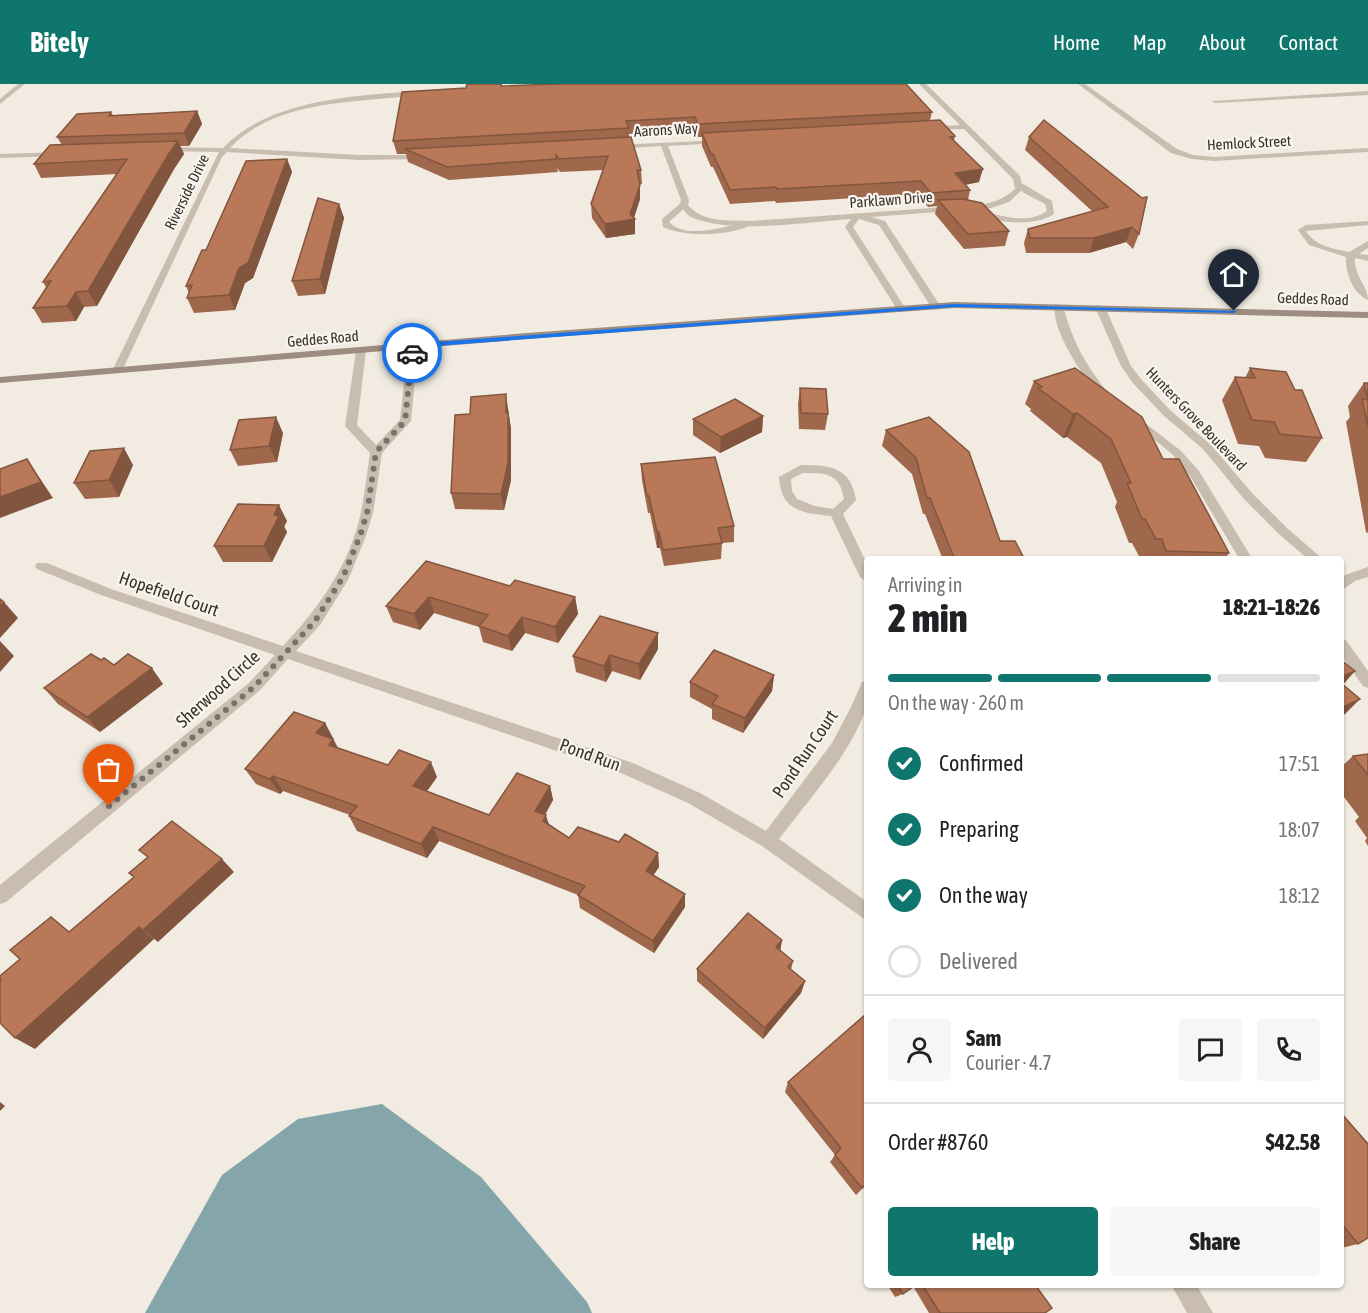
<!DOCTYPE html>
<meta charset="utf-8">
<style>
body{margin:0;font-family:"Asap Condensed",sans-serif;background:#f6f6f6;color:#202124;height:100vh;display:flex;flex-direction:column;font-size:22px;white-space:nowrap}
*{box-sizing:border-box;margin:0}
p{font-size:20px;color:#757577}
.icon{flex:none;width:33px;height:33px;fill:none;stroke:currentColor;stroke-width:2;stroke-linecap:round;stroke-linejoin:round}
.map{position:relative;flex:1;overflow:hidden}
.sheet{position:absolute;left:864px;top:472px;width:480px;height:732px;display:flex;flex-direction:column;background:#fff;border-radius:6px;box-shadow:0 2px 4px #0004}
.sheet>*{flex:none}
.pin{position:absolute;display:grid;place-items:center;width:51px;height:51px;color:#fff;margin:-62px -26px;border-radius:50% 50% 50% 0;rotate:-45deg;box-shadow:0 0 6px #0007}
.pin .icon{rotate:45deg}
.courier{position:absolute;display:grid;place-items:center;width:60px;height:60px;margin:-30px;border:4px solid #1a73e8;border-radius:50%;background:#fff;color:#222;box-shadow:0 2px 8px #0007}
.head em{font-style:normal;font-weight:800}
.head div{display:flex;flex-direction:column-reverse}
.head{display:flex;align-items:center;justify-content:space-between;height:102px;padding:0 24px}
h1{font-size:39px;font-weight:800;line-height:45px}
.bar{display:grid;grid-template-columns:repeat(4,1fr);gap:9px 6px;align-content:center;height:72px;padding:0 24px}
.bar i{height:8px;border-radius:4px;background:#e0e0e0}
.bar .on{background:#0f766e}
.bar p{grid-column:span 4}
.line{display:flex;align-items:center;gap:15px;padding:0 24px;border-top:2px solid #e0e0e0}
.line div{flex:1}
.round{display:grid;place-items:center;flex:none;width:63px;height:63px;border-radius:6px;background:#f6f6f6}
ol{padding:0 24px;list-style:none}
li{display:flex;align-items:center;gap:18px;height:66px}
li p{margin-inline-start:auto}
li .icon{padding:6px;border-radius:50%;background:#0f766e;color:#fff;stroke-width:4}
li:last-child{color:#757577}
li i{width:33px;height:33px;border:3px solid #e0e0e0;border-radius:50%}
.action{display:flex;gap:12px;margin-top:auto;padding:12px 24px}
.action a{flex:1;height:69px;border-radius:6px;background:#0f766e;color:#fff;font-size:24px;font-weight:800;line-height:69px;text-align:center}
.action a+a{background:#f6f6f6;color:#202124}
header{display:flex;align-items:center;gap:36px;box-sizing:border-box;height:84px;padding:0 30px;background:#0f766e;color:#fff}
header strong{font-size:28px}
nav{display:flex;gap:33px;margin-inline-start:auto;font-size:21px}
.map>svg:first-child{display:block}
.water{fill:#84a6ab}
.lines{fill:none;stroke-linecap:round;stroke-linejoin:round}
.lane{fill:#c8bdaf;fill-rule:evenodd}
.street{fill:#c8bdaf;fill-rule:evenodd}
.secondary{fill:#9c8d80;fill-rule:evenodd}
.wall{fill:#9f684c}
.shaded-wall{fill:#82553e}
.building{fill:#b97958;stroke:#82553e;stroke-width:1.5}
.route{fill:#1a73e8}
.done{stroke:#79726c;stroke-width:6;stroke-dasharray:0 10.8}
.labels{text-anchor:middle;stroke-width:4.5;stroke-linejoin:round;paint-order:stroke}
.far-street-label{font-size:15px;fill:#38312c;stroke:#f9f5ee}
.street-label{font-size:18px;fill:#38312c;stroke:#f9f5ee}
</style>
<header>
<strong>Bitely</strong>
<nav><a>Home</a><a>Map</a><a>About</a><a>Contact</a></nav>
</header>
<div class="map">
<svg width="1368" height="1229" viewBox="0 0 1368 1229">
<rect width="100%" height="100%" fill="#f1ebe2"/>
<!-- water -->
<path class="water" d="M382 1020 481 1093 587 1218 592 1229H145L222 1091 298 1035Z"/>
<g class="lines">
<!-- lane -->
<path class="lane" d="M1018 97 1052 117 1054 130C1034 144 990 139 970 127L974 125C997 130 1025 142 1047 127L1045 120 1024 109 1015 101V97Z
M681 119 688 121 669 138C687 157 729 141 751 137L755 139C734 152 686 154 663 143L662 135Z"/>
<!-- street -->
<path class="street" d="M18 0H25L0 20V15Z
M919 0H926L1020 92 1023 105 1009 118 991 124 871 133 885 137 941 223 936 226 931 223 879 141 859 135 853 143 906 225 904 227H898L845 143 851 135C807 138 732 150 693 134 687 132 684 126 680 121L681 116 661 62 614 65 610 63 614 61 724 56 722 59 668 62 689 116 688 121C703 139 729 136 751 137L974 121C990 120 1003 116 1015 105L1013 95 964 45 927 46 929 43 960 41Z
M1078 0H1085L1177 65 1193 71 1214 73 1368 64V68L1214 77 1192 75 1171 69Z
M421 7 423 10C360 20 278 13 230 64L359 71H425L429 73 425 75 359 76 227 68 222 73 122 287 113 289 112 287 219 68 162 67 159 63 223 64C269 15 358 11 421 7Z
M1368 7V11L1215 19 1212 17Z
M63 68 60 72 0 74V70Z
M1368 137V141L1306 147C1315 162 1334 165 1349 168L1368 157V164L1359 170 1368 171V177L1355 174C1354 193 1368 201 1368 216 1353 209 1345 189 1346 173L1309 161 1298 146 1306 141Z
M1055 220 1063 222C1074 261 1085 280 1110 311L1109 313H1101C1084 295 1050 245 1055 220Z
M1097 221 1105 223 1131 282 1141 295 1171 327 1211 361 1252 409 1288 445 1324 476H1309L1280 451 1244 415 1203 365 1163 331 1133 299 1121 282 1095 223Z
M413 259 418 262 411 337 382 369 373 429 366 452 348 496 320 541 296 567 633 679 700 709 766 747 832 659 851 623 862 598 867 596C867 605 869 616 866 624 852 668 807 718 779 755L867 818V837L762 762 688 719 621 689 288 575 259 607 6 818 0 820V801L249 599 275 571 101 511 37 485 35 482 37 479H47L111 505 283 562C319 524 350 480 361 428 365 409 367 388 370 369L345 342 356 267 361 264 366 267 357 341 376 361 400 336 408 262Z
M1133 330 1180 366 1199 387 1253 476H1240L1190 392 1172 370 1129 335V331Z
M801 381C830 381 851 383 856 416L843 430 867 480V498L860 493 831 432C802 429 781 427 779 393ZM803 389C826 389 840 389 844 415L833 425 815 422 797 415 792 407 791 395Z
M1368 483V493L1355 497 1341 507V495L1345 491Z
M1341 555 1346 556 1368 587V604L1363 602 1341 571Z
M1172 1202H1197L1213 1229H1187Z"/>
<!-- secondary -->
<path class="secondary" d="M954 218 1368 228V234L954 224 527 255 0 299V293L527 249Z"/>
</g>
<!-- wall -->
<path class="wall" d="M502 0V2L932 28 930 36 955 52 954 57 979 98 965 101 970 106 968 116 1009 147 1005 162 964 165 935 130 937 122 928 123 918 110 776 119 775 117 730 120 713 83H711L702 62V53H698L695 46 629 50V53L641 86 642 100H639L640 115 634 134 635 135V150L606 154 592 134 591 120 603 86 560 88 557 84 558 88 449 96 408 78 406 70H397L393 57 466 4Z
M197 27 202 40 189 62H180L184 70 174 85 97 222 84 223 76 237 42 239 33 224 46 203 43 198 117 90 41 94 34 80 62 61 57 53 111 28 113 31Z
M1029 53 1139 150 1133 165 1126 158 1089 169H1026L1024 159 1028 145 1092 127 1025 66Z
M287 75 292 88 253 194 245 199 235 226 194 229 187 214 189 209 186 202 206 166Z
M339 120 344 134 325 210 298 212 292 197Z
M1250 284 1295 306 1322 354 1306 378 1265 374 1259 362 1238 360 1222 316 1235 293 1245 294Z
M1034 297 1163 375 1229 469 1224 476H1141L1132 459H1129L1115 423 1117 418 1101 379 1067 353 1063 354 1030 327 1031 325 1025 320Z
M1364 299H1368V449L1366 448 1346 338 1350 333 1348 322Z
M800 304 828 330 825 346 799 345 798 320Z
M508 326 511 345V396L504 426 455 425 451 409Z
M763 332 762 348 720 369 693 351V335Z
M929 333 1000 457 1025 476H943L925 430H923L912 390 882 362 886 346Z
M283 349 277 378 238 382 230 366Z
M641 380 734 442V458L722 459 721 475 664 482 660 464H657L650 429H648L642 396Z
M133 381 119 413 85 415 74 399Z
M287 437 284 442 287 448 272 478H223L214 462Z
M426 477 510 502 575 513 578 530 558 559 525 549 512 567 483 558 479 543 434 529 420 546 393 538 386 522Z
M658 565 640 596 612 587 606 598 576 588 573 572Z
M101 576 163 600 100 648 58 620 44 604Z
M774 591 772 607 743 649 712 635V625L690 613V598Z
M325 639 338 664 388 681 437 693 427 707 489 731 550 702 553 716 545 731 549 740 569 754 619 758 658 769 659 783 653 791 685 810V823L654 869 580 824 578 811 439 757 427 774 357 747 349 732 350 731 283 707 280 710 256 700 245 685Z
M1368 670V762L1365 757 1367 754 1355 737 1359 733 1341 709V683L1353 672Z
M782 856 780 866 793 877 791 886 805 897 801 909 763 955 697 897V885Z
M867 931V1100L856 1111 830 1078 835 1071 785 1008 788 998Z
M1341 1029 1358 1160 1341 1164Z
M888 1202H1036L1045 1229H929L913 1202 903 1210 895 1213Z"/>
<!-- shaded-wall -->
<path class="shaded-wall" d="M197 27 202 40 189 62 184 49Z
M178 57 184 70 174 85 97 222 88 207 168 71Z
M287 75 292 88 253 194 245 199 235 226 229 211 239 184Z
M983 85 979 98 952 103 955 89Z
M640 101V115L633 136 635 135V150L606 154 605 140 630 130Z
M339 120 344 134 325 210 320 195Z
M1132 143 1126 158 1089 169 1094 154Z
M76 208 84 223 76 237 67 222Z
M506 310 511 345V396L504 426 501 410 506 329Z
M1077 329 1067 353 1063 354 1073 330Z
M763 332 762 348 720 369 721 353Z
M276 333 283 349 277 378 269 362Z
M124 364 133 381 119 413 109 396Z
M27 375 53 414 0 434V413Z
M279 421 287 437 284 443 287 448 272 478 264 462 274 431Z
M657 448H659L660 464H657Z
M429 513 434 529 420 546 414 530Z
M575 513 578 530 558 559 555 543Z
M4 518 18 534 0 554V522Z
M522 533 525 549 512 567 508 552Z
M658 549V565L640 596 639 580Z
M0 557 14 572 0 588Z
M610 571 612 587 606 598 604 582Z
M152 584 163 600 100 648 87 633Z
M1355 587 1341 603V593Z
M774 591 772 607 743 649 745 634Z
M1360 615 1341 634V624Z
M325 639 333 654 325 664 316 649Z
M333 655 341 670 329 661Z
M431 678 437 693 420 717 413 702Z
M273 692 283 707 280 710 270 695Z
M550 702 553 716 539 741 535 727Z
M546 731 550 746 543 737Z
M433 743 439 757 427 774 421 760Z
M658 769 659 783 647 801 646 787Z
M222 775 234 788 158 858 143 846Z
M685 810V823L654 869 653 857Z
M139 843 154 855 35 965 15 954Z
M782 856 780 868 776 863Z
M805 897 801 909 763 955 765 944Z
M0 1018 5 1022 0 1027Z"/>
<!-- building -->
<path class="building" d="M467 0H501V2L558 0H906L932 28 698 40 695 33 626 37 629 44 393 57 402 8 466 4Z
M197 27 184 49 57 53 77 30 111 28 109 32Z
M940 36 955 52 950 53 983 85 955 89 970 106 931 109 921 97 777 105 776 103 730 106 713 70H711L702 49Z
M1044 36 1142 114 1147 113 1139 150 1132 143 1094 154H1030L1028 145 1108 123 1029 53Z
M631 53 641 86H637L640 101 630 130 635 135 605 140 591 120 608 72 559 75 556 71V75L447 83 405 65Z
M178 57 168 71 88 207 76 208 67 222 33 224 51 197 43 198 127 75 34 80 50 61Z
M287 75 248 179 239 184 229 211 187 214 192 201 186 202 202 166H206L246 77Z
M318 114 339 120 320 195 292 197Z
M963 115 982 119 1009 147 968 150 938 116Z
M1075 284 1142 333 1163 375H1179L1229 469 1166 467 1162 455H1156L1145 435H1142L1127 399H1131L1111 355 1077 329 1073 330 1038 304 1042 303 1034 297Z
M1250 284 1286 288 1295 306H1302L1322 354 1280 350 1274 338 1252 336 1235 293 1255 294Z
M1364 299H1368V342L1362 315 1368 316Z
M800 304 826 305 828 330 801 329Z
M506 310V329H508V379L501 410 451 409 455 331 470 330 471 313Z
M735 315 763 332 721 353 693 335Z
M276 333 269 362 230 366 239 336Z
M929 333 969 368 1000 457H1015L1025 476H955L930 414H927L916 374 886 346Z
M124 364 109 396 74 399 90 367Z
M715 373 734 442 718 444 722 459 663 466 659 448H657L649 412H647L641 380Z
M27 375 41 398 0 413V385Z
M238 420 279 421 274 431 279 432 264 462H214Z
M426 477 510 502 515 496 575 513 555 543 522 533 508 552 479 542 488 531 429 513 414 530 386 522Z
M0 515 4 518 0 522Z
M600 532 658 549 639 580 610 571 604 582 573 572Z
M714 566 774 591 745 634 712 620 718 612 690 598Z
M91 570 101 576 104 574 114 581 128 570 152 584 87 633 44 604Z
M1341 576 1355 587 1341 593Z
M1341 599 1360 615 1341 624Z
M294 628 325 639 316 649 333 655 329 661 388 681 399 666 431 678 413 702 489 731 517 689 550 702 535 727 546 731 543 737 569 754 578 743 619 758 625 750 658 769 646 787 685 810 653 857 578 811 585 802 433 743 421 760 349 732 357 722 273 692 270 695 245 685Z
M1368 670V691L1353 672Z
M172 737 222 775 143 846 139 843 15 954 0 939V898L1 897 0 895V892L20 875 10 866 51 833 69 848 134 793 129 789 148 773 139 766Z
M748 829 782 856 776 863 793 877 788 883 805 897 765 944 697 885Z
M866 930 867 931V1099L862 1104 835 1071 841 1064 788 998Z
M1341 1029 1368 1060V1154L1358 1160 1341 1139Z
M898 1202H914L903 1210Z
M923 1202H1036L1052 1224 1045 1229H940Z"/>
<!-- route -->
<path class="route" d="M954 220 1237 227 1234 229 954 223 436 262 416 264 414 270 409 269 410 261 436 258Z"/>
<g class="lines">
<!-- done -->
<path class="done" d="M109 722 254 603 315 537 343 493 360 452 367 429 376 368 405 337 412 269"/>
</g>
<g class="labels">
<!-- far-street labels -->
<g class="far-street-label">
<text transform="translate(666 46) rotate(-3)" y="5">Aarons Way</text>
<text transform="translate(1249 59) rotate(-3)" y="5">Hemlock Street</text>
<text transform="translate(187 108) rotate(-64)" y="5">Riverside Drive</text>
<text transform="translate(891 116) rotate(-4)" y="5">Parklawn Drive</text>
<text transform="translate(1313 215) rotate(2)" y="5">Geddes Road</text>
<text transform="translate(323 255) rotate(-5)" y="5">Geddes Road</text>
<text transform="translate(1196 335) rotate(46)" y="5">Hunters Grove Boulevard</text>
</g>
<!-- street labels -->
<g class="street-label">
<text transform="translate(169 510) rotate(19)" y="6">Hopefield Court</text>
<text transform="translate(218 605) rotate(-42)" y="6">Sherwood Circle</text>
<text transform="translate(805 670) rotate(-56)" y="6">Pond Run Court</text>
<text transform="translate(590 671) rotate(20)" y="6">Pond Run</text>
</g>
</g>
</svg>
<div class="pin" style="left:109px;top:722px;background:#ea580c"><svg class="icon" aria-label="bag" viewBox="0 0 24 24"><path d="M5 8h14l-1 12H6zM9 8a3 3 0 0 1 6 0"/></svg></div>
<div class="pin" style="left:1234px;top:227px;background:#1f2937"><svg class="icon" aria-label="home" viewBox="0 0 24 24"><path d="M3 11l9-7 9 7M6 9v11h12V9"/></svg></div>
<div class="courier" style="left:412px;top:269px"><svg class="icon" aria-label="car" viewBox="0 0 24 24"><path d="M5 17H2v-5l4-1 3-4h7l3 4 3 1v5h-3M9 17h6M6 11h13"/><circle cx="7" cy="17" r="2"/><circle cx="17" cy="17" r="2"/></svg></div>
<section class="sheet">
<div class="head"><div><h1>2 min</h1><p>Arriving in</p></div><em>18:21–18:26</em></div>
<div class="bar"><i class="on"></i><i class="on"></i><i class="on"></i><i></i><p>On the way · 260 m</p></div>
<ol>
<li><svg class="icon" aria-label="check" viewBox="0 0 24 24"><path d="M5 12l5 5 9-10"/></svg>Confirmed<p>17:51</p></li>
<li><svg class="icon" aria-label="check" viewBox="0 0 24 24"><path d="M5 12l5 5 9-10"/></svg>Preparing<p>18:07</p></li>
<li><svg class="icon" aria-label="check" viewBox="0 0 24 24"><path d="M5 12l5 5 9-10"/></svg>On the way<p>18:12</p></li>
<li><i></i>Delivered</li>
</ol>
<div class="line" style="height:108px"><a class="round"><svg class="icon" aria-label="person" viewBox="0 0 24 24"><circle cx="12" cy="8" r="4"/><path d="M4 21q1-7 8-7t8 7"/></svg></a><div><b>Sam</b><p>Courier · 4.7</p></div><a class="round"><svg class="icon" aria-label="chat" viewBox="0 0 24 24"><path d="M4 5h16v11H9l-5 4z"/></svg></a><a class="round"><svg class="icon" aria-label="phone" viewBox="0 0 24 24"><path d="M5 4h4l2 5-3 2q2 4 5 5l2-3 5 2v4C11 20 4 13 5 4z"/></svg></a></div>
<div class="line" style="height:78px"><div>Order #8760</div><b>$42.58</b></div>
<div class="action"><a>Help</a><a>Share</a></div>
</section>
</div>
